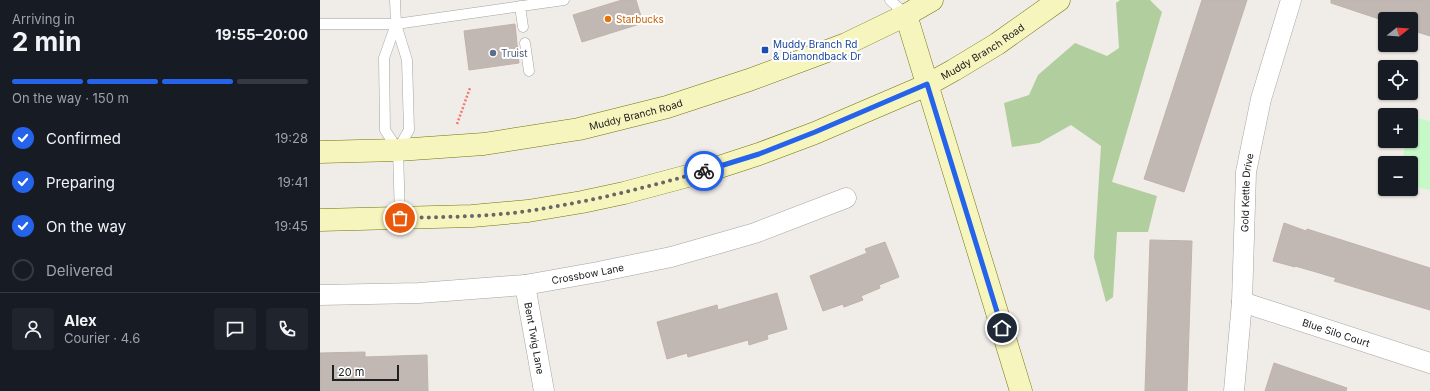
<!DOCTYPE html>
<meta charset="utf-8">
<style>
body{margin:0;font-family:Inter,sans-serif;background:#20242c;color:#f1f3f6;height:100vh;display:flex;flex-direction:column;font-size:15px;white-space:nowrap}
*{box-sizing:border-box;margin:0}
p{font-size:13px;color:#9ea1a6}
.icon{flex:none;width:22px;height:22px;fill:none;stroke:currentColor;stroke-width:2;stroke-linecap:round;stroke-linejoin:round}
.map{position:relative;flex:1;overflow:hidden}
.sheet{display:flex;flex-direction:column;background:#171b24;width:320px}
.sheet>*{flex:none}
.needle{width:26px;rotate:73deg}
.buttons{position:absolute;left:1058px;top:12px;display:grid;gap:8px}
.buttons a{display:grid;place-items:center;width:40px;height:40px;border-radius:4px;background:#171b24;box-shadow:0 1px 3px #0004;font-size:20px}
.scale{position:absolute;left:12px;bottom:10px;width:67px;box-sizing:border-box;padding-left:4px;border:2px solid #202020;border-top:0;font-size:11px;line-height:14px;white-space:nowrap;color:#202020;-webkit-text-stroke:3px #fff;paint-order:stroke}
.pin{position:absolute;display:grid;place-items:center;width:34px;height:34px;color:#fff;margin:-17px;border:2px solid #fff;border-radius:50%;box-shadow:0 1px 4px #0007}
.courier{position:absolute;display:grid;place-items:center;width:40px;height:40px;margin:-20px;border:3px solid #2563eb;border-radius:50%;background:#fff;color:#222;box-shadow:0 1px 5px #0007}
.summary em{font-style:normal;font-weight:700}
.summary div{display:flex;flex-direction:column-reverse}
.summary{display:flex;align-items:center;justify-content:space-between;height:68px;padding:0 12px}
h1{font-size:26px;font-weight:700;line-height:30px}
.bar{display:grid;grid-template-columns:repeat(4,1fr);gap:6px 4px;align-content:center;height:48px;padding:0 12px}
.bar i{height:5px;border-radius:3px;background:#363941}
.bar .selected{background:#2563eb}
.bar p{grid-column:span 4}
.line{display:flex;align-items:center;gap:10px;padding:0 12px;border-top:1px solid #363941}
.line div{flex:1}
.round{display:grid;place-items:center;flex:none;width:42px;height:42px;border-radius:4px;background:#20242c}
ol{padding:0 12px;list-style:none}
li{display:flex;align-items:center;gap:12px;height:44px}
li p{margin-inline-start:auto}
li .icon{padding:4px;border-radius:50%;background:#2563eb;color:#fff;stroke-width:4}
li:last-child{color:#9ea1a6}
li i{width:22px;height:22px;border:2px solid #363941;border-radius:50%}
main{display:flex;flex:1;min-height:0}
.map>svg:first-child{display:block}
.forest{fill:#b0ce9e}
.park{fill:#c7f8c7}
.building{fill:#c1b8b4;stroke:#c1b2aa}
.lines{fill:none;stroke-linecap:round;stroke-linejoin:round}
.lane-casing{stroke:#a4a4a4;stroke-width:11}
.street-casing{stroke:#a4a4a4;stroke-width:21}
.secondary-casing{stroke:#72750a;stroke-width:23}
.path{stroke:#f47774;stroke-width:2.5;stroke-dasharray:2 2;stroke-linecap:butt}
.lane{stroke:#fff;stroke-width:10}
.street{stroke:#fff;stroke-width:20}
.secondary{stroke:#f7f5be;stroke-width:22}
.done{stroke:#696766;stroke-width:4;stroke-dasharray:0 7.2}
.route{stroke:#2563eb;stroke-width:5}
.food-dot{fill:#e8710a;stroke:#fff;stroke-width:1.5}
.transit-dot{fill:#1a4fb4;stroke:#fff;stroke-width:1.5}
.service-dot{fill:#5c6f8a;stroke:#fff;stroke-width:1.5}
.labels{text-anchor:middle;stroke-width:4;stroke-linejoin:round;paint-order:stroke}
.food-label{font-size:10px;fill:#c56008;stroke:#fff;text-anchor:start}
.transit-label{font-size:10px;fill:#164399;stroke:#fff;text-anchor:start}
.street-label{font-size:10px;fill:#202020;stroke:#fff}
.service-label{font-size:10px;fill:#4e5e75;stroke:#fff;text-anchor:start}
</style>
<main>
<section class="sheet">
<div class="summary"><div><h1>2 min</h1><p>Arriving in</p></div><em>19:55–20:00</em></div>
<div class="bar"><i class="selected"></i><i class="selected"></i><i class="selected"></i><i></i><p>On the way · 150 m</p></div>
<ol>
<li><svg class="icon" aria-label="check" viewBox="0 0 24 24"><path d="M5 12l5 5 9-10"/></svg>Confirmed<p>19:28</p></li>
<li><svg class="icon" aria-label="check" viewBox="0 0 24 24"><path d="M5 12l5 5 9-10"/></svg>Preparing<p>19:41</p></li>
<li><svg class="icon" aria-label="check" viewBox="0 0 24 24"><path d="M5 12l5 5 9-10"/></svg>On the way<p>19:45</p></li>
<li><i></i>Delivered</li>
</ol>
<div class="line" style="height:72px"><a class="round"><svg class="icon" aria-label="person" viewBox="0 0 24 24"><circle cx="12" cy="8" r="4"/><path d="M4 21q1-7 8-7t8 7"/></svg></a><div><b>Alex</b><p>Courier · 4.6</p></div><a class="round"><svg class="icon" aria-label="chat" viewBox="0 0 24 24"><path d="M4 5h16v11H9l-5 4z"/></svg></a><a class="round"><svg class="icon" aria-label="phone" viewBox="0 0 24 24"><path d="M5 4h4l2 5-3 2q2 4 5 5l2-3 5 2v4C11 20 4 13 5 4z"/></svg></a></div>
</section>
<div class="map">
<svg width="1110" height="391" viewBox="0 0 1110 391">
<rect width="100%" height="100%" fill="#f0ece7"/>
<!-- forest -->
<path class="forest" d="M800 0H830L842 12 792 182 837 196 828 232H797L793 297 786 302 774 257 781 146 751 125 719 143 692 147 684 103 709 95 718 75 755 43 787 56 799 48 796 3Z"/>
<!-- park -->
<path class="park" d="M1092 117 1110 121V190L1091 186V163H1081L1087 141H1091V123Z"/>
<!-- building -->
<path class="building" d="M302 0H316L323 23 262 42 253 15Z
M882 0H927L864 192 824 179Z
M1011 0H1110V36L1091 30V19H1065V21L1011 3Z
M195 24 199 63 149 70 144 31Z
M964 223 986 231 987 229 1110 268V310L1014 281 1016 278 996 272 975 266V267L953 261Z
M830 240 872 241 867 391H825Z
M565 242 579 277 559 285 560 288 541 296 543 300 524 307 523 304 503 311 490 276 547 253 545 249Z
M457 293 467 329 447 335 448 339 429 345 428 340 368 357 367 353 347 359 337 322 397 305 398 310Z
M45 352V357L107 355 108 391H0V353Z
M954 363 1027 388 1026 391H945Z"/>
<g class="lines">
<!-- lane casing -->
<g class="lane-casing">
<path id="lane" d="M75 0 76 24 87 60 89 130 78 149
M570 0 586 15
M200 6 203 27
M0 24H76L244 0
M76 24 64 58 65 130 78 150 80 218
M205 43 209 71"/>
</g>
<!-- street casing -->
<g class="street-casing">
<g id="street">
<path id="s1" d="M205 285 224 391"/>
<path id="s2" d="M0 295 99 293 205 285 278 272 351 257 435 233 526 198"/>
<path id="s3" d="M922 302 1110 363"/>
<path id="s4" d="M914 391 922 302 926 172 941 99 971 0"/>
</g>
</g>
<!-- secondary casing -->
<g class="secondary-casing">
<g id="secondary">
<path d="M586 15 701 391"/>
<path id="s5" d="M0 152 78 150 164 144 259 129 347 107 429 80 526 44 586 15 612 0"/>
<path id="s6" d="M0 220 152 216 208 211 262 202 304 193 390 170 439 154 495 133 607 85 634 70 677 44 739 0"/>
</g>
</g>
<!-- path -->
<path class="path" d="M137 124 150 88"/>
<!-- lane -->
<use href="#lane" class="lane"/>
<!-- street -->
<use href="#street" class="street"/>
<!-- secondary -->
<use href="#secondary" class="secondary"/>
</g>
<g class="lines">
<!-- done -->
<path class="done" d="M80 218C123 217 166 217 208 211 268 202 326 188 384 171"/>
<!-- route -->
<path class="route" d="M384 171 439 154 495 132 607 84 682 328"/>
</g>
<!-- markers -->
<circle class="food-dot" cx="288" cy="19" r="4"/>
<rect class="transit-dot" x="441" y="46" width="8" height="8" rx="2"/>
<circle class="service-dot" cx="173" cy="53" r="4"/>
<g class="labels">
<!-- food labels -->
<g class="food-label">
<text x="296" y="23">Starbucks</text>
</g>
<!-- transit labels -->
<g class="transit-label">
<text x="453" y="48">Muddy Branch Rd<tspan x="453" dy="12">&amp; Diamondback Dr</tspan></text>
</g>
<!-- street labels -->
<g class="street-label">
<text dy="4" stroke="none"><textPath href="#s6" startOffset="693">Muddy Branch Road</textPath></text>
<text dy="4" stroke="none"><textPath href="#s5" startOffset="319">Muddy Branch Road</textPath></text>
<text dy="4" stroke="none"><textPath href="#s4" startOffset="199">Gold Kettle Drive</textPath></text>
<text dy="4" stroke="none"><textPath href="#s2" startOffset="269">Crossbow Lane</textPath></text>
<text dy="4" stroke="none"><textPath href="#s3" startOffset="99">Blue Silo Court</textPath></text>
<text dy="4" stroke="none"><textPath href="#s1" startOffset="54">Bent Twig Lane</textPath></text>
</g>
<!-- service labels -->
<g class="service-label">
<text x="181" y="57">Truist</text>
</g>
</g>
</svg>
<div class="buttons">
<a><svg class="needle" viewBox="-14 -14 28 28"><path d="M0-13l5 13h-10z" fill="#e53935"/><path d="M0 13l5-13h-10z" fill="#9ea1a6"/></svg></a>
<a><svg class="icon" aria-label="locate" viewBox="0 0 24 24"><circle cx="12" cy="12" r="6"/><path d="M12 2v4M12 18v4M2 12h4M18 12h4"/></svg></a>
<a>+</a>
<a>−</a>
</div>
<div class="scale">20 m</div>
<div class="pin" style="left:80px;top:218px;background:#ea580c"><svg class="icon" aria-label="bag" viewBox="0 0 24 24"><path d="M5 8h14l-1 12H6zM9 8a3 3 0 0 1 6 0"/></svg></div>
<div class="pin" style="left:682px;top:328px;background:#1f2937"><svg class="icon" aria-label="home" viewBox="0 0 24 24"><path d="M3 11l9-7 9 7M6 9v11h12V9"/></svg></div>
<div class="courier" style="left:384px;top:171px"><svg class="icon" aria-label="bike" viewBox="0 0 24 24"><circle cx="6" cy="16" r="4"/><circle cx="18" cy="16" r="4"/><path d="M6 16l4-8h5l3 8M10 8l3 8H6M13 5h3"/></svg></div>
</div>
</main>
